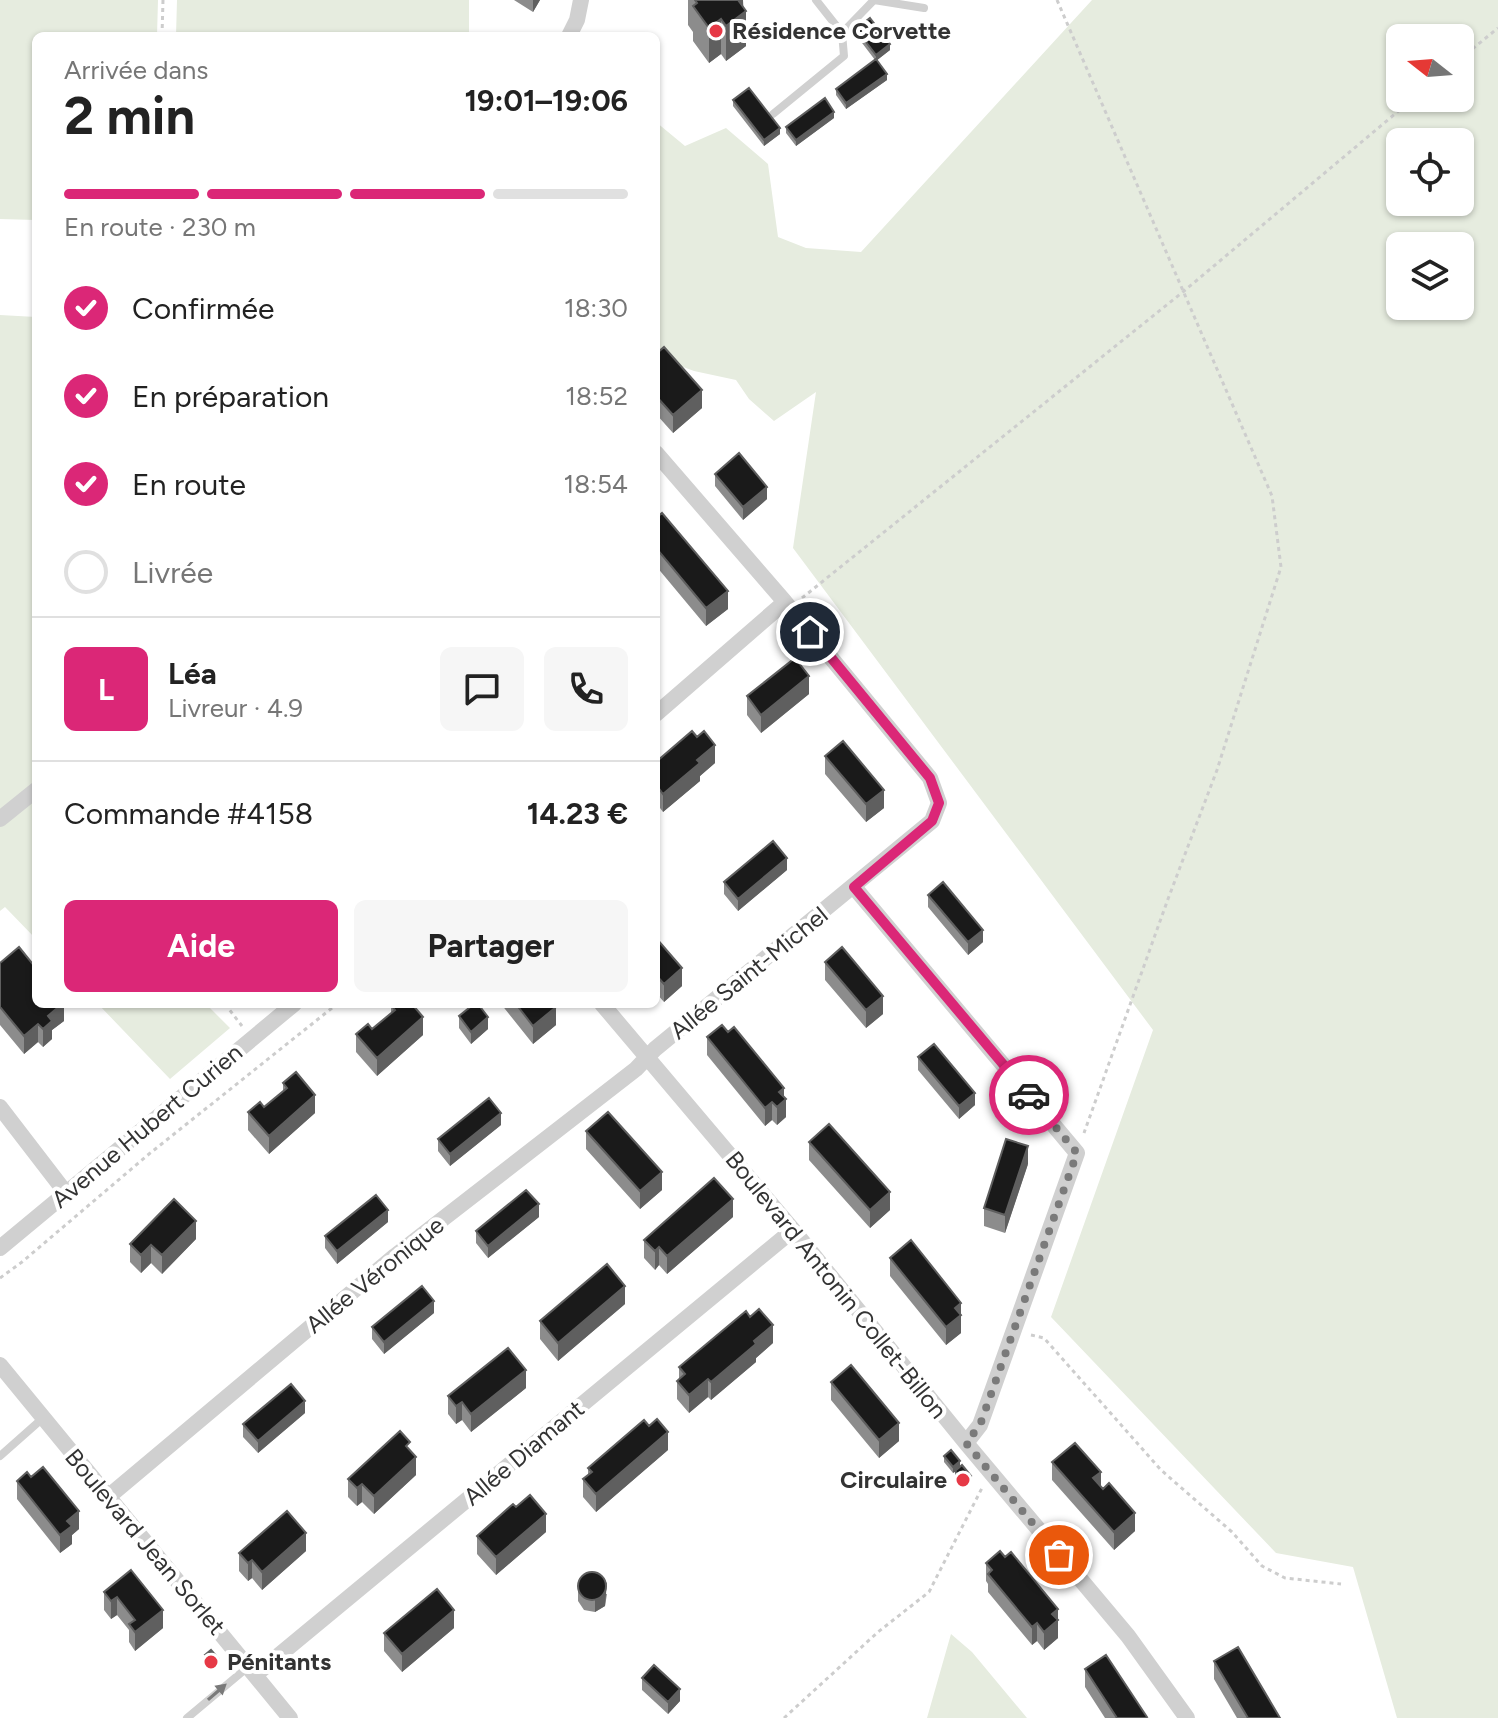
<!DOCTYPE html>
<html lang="fr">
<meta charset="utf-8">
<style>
body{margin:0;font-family:Figtree,sans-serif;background:#f6f6f6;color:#222;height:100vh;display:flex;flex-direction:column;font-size:30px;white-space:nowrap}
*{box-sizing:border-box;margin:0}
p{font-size:26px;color:#767676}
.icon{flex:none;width:44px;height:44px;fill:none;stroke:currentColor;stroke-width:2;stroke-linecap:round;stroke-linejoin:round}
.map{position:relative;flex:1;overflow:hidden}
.panel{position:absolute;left:32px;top:32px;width:628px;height:976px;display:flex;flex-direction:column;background:#fff;border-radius:12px;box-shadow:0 2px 6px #0004}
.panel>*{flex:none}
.needle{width:52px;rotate:287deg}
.tools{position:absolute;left:1386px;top:24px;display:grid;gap:16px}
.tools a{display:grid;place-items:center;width:88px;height:88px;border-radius:12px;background:#fff;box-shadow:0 2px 6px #0004;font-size:40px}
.pin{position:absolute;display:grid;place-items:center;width:68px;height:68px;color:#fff;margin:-34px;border:4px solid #fff;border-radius:50%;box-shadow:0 2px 8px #0007}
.courier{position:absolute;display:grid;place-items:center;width:80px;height:80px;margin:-40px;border:6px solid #db2777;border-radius:50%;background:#fff;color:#222;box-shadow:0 2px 10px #0007}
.headline em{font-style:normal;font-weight:700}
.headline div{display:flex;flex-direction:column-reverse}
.headline{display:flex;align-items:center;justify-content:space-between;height:136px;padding:0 32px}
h1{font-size:52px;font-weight:700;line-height:60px}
.bar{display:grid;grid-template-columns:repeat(4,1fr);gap:12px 8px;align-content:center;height:96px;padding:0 32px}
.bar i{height:10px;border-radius:6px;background:#e0e0e0}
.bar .on{background:#db2777}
.bar p{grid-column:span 4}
.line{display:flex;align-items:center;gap:20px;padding:0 32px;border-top:2px solid #e0e0e0}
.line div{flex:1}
.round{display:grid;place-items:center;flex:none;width:84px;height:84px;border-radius:12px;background:#f6f6f6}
ol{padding:0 32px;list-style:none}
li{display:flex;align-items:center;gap:24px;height:88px}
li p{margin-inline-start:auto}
li .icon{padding:8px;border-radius:50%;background:#db2777;color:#fff;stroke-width:4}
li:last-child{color:#767676}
li i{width:44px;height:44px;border:4px solid #e0e0e0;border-radius:50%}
.button{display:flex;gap:16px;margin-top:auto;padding:16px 32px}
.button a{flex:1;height:92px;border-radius:12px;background:#db2777;color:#fff;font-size:32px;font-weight:700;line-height:92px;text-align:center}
.button a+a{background:#f6f6f6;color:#222}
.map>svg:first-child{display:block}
.green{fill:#e6ecdf;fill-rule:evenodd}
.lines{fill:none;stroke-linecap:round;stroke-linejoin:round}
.path{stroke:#cdcdcd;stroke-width:3;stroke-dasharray:4 4;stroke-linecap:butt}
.service{stroke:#d0d0d0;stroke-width:8}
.minor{stroke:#d0d0d0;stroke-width:16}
.wall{fill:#8c8c8c}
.shaded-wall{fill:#5f5f5f}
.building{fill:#1a1a1a;stroke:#5f5f5f;stroke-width:2}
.oneway{fill:#7a7a7a}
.done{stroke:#7a7a7a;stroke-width:8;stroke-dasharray:0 14.4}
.route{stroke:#db2777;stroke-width:10}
.poi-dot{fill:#e63946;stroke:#fff;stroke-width:3}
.labels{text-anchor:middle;stroke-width:8;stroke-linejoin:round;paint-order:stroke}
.poi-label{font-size:24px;font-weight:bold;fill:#333;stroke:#fff;text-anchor:start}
.street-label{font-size:24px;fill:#333;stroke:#fff}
</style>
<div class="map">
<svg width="1498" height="1718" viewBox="0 0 1498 1718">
<rect width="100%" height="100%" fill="#fff"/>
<!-- green -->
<path class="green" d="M0 0H158L157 36H36V220L0 219Z
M177 0H469V36H176Z
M1092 0H1498V1718H1397L1353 1567 1276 1553 1051 1317 1153 1030 793 548 816 392 774 421 749 399 736 380 694 371 659 358 656 360V122L685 146 726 128 768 164 778 237 806 248 861 252ZM1400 38H1460V98H1400ZM1400 142H1460V202H1400ZM1400 246H1460V306H1400Z
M0 315 36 317V939L5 907 0 911Z
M98 1004H206L230 1028 170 1079Z
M951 1634 972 1652 1027 1718H927Z"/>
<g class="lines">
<!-- path -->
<path class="path" d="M1057 0 1272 496 1281 567 1217 770 1168 899 1084 1133
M162 36 163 0
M1460 59 1498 28
M802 598 1184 291 1414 98
M225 1004 242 1026
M0 1278 22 1262 149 1154 337 1004
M1031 1335 1044 1338 1161 1470 1232 1532 1262 1566 1285 1578 1341 1584
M784 1718 878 1632 929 1592 983 1486"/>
<!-- service -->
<path class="service" d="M874 0 924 8
M842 33 874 0
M773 114 844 56 842 33 816 0
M0 1456 43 1418
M187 1718 248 1667"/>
<!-- minor -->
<path class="minor" d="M569 36 577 20 581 0
M656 714 785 602
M0 819 36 790
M854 887 1077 1153 980 1425 966 1443
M602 1004 793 1230 966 1443 1128 1636 1187 1718
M0 1107 66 1193
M0 1248 294 1004
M0 1365 290 1718
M108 1497 395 1256 636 1069 655 1049 932 821 939 803 930 778 785 602 656 453
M255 1675 793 1230"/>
</g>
<!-- wall -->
<path class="wall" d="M514 0H540L533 12Z
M688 0H743L746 46 726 61 721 54 709 63 693 41V32L688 25Z
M856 29 890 50 877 60 887 80 846 109 836 95V89L875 60 856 35Z
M733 100 780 134 764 146 733 106Z
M834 118 796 146 786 133V127Z
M656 354 702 408 673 433 656 414Z
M715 474 767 499 743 520 715 486Z
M656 518 728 609 706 626 656 566Z
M817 613 829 621 824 626 817 619Z
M809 694 761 733 747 715V696Z
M825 756 884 808 866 822 825 774Z
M656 762 715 763 700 776V781L663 812 660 808Z
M787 870 738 911 724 894V882Z
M928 895 983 942 968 955 928 907Z
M656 938 682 986 664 1002 656 993Z
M825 962 883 1014 866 1028 825 980Z
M0 963 64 1004V1021L52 1030V1039L43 1047 38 1042 24 1054 0 1025Z
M501 1004H554L556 1025 533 1044Z
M391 1005 423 1035 377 1076 356 1052V1034L372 1029 391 1013Z
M459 1016 488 1029 471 1044 459 1028Z
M707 1037 784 1097 786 1117 777 1125 772 1120 765 1126 707 1055Z
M918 1057 975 1105 959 1119 918 1070Z
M283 1083 315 1113 269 1154 248 1130V1112L264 1107 283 1091Z
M501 1125 450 1166 438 1151V1139Z
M586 1131 662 1190 640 1209 586 1149Z
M809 1142 890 1210 870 1228 809 1160Z
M1028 1164 1005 1233 984 1226V1208Z
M539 1217 488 1258 476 1243V1231Z
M733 1217 667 1274 659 1265 655 1270 644 1258V1240Z
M388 1222 337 1264 325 1248V1236Z
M196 1239 162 1274 151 1263 141 1273 130 1262V1244Z
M890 1258 961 1321V1333L946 1345 890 1276Z
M625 1304 558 1361 540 1339V1321Z
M434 1313 384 1354 372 1339V1327Z
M773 1343 756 1358V1362L711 1400 708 1397 689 1413 677 1399V1381L679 1379V1367Z
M831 1382 899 1441 879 1458 831 1400Z
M526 1388 471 1432 462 1420 456 1424 448 1414V1396Z
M305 1413 258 1453 243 1437V1424Z
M668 1450 596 1512 583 1497V1479L588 1475V1468Z
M410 1451 416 1475 374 1514 362 1502 357 1506 348 1497V1479Z
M944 1456 960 1467 953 1473 944 1462Z
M1052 1462 1101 1487 1135 1531 1114 1550 1052 1480Z
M955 1471 971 1482 964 1488 955 1477Z
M17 1481 79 1529 72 1535V1544L60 1553 17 1499Z
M546 1532 496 1575 477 1554V1536Z
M306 1551 262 1590 252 1578 248 1581 239 1571V1553Z
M1005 1557 1058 1609V1638L1044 1650 1037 1641 1032 1645 988 1592V1584L986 1581V1563Z
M131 1570 163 1628 135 1651 129 1642V1630L117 1615 111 1619 104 1610V1592Z
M578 1589 607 1594 605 1606 595 1612 584 1610 578 1601Z
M454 1628 402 1672 384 1651V1633Z
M205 1655 218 1664 211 1669 205 1661Z
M1214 1661 1280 1718H1237L1214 1679Z
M1085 1669 1147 1718H1105L1085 1687Z
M642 1678 680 1701 668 1714 642 1690Z"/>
<!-- shaded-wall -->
<path class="shaded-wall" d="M533 0H540L533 12Z
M736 0H743V14L746 11V46L726 61V26Z
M721 19V54L709 63V28Z
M890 44V50L876 61V55Z
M887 74V80L846 109V103Z
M834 112V118L796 146V140Z
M780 128V134L764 146V140Z
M702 390V408L673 433V415Z
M767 487V499L743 520V507Z
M728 591V609L706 626V608Z
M829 615V621L824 626V620Z
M809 676V694L761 733V715Z
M715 745V763L700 776V781L663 812V794L697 760Z
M660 790V808L656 812V794Z
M884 790V808L866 822V804Z
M787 858V870L738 911V899Z
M983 930V942L968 955V942Z
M682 968V986L664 1002V984Z
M883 996V1014L866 1028V1010Z
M62 1004H64V1021L52 1030V1039L43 1047V1029L48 1016Z
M556 1007V1025L533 1044V1026Z
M423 1017V1035L377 1076V1058Z
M488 1017V1029L471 1044V1032Z
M38 1024V1042L24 1054V1036Z
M784 1088V1101L786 1099V1117L777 1125V1107L779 1092Z
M975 1093V1105L959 1119V1106Z
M315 1095V1113L269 1154V1136Z
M772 1102V1120L765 1126V1108Z
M501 1113V1125L450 1166V1154Z
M1028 1146V1164L1005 1233V1215Z
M662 1172V1190L640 1209V1191Z
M890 1192V1210L870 1228V1210Z
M733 1199V1217L667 1274V1256Z
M539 1204V1217L488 1258V1246Z
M388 1210V1222L337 1264V1251Z
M196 1221V1239L162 1274V1255Z
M151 1245V1263L141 1273V1255Z
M659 1247V1265L655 1270V1251Z
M625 1286V1304L558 1361V1343Z
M434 1301V1313L384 1354V1342Z
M961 1303V1333L946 1345V1327L955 1308Z
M773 1325V1343L756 1358V1362L711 1400V1382L754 1341Z
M526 1370V1388L471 1432V1414Z
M708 1379V1397L689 1413V1395Z
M305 1401V1413L258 1453V1441Z
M462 1402V1420L456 1424V1406Z
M899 1423V1441L879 1458V1440Z
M668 1432V1450L596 1512V1494Z
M416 1457V1475L374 1514V1496Z
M960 1461V1467L953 1473V1467Z
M1101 1472V1490L1093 1478Z
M971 1476V1482L964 1488V1482Z
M362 1484V1502L357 1506V1488Z
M79 1511V1529L72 1535V1544L60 1553V1535L67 1521Z
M1135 1513V1531L1114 1550V1532Z
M546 1514V1532L496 1575V1557Z
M306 1533V1551L262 1590V1572Z
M252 1560V1578L248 1581V1563Z
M607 1582 605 1606 595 1612V1600Z
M117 1597V1615L111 1619V1601Z
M1058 1609V1638L1044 1650V1632L1052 1614Z
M163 1610V1628L135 1651V1632Z
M454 1610V1628L402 1672V1654Z
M1037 1623V1641L1032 1645V1627Z
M218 1658V1664L211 1669V1663Z
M680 1689V1701L668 1714V1702Z"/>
<!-- building -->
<path class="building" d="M695 0H738L746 11 726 26 721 19 709 28 693 6 697 3Z
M870 18 890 44 876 55 856 29Z
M876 59 887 74 846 103 836 89Z
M749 88 780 128 764 140 733 100Z
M825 98 834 112 796 140 786 127Z
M664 347 702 390 673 415 656 396V354Z
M739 453 767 487 743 507 715 474Z
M662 513 728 591 706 608 656 548V518Z
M822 608 829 615 824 620 817 613Z
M795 658 809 676 761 715 747 696Z
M692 731 697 737 704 731 715 745 697 760 700 763 663 794 660 790 656 794V762Z
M843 741 884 790 866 804 825 756Z
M773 841 787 858 738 899 724 882Z
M943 882 983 930 968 942 928 895Z
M656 938 682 968 664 984 656 975Z
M19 947 36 968V1004H62L48 1016 52 1021 43 1029 38 1024 24 1036 0 1007V963Z
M842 947 883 996 866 1010 825 962Z
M392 1004H412L423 1017 377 1058 356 1034 368 1024 372 1029 395 1010 391 1005Z
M474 1004H478L488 1017 471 1032 459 1016Z
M516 1004H554L556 1007 533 1026Z
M722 1025 728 1032 734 1027 784 1088 779 1092 786 1099 777 1107 772 1102 765 1108 707 1037Z
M934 1044 975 1093 959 1106 918 1057Z
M296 1072 315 1095 269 1136 248 1112 260 1102 264 1107 287 1088 283 1083Z
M489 1098 501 1113 450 1154 438 1139Z
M608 1112 662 1172 640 1191 586 1131Z
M829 1124 890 1192 870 1210 809 1142Z
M1006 1139 1028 1146 1005 1215 984 1208Z
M714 1178 733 1199 667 1256 659 1247 655 1251 644 1240Z
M526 1190 539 1204 488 1246 476 1231Z
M376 1195 388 1210 337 1251 325 1236Z
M174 1199 196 1221 162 1255 151 1245 141 1255 130 1244Z
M911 1240 961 1303 955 1308 961 1315 946 1327 890 1258Z
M607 1264 625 1286 558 1343 540 1321Z
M422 1286 434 1301 384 1342 372 1327Z
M759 1309 773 1325 754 1341 756 1344 711 1382 708 1379 689 1395 677 1381 685 1374 679 1367 746 1311 750 1317Z
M508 1348 526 1370 471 1414 462 1402 456 1406 448 1396Z
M851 1365 899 1423 879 1440 831 1382Z
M291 1384 305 1401 258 1441 243 1424Z
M657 1419 668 1432 596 1494 583 1479 592 1472 588 1468 644 1420 649 1426Z
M400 1431 410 1442 406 1446 416 1457 374 1496 362 1484 357 1488 348 1479Z
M1075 1443 1101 1472 1093 1478 1103 1489 1109 1483 1135 1513 1114 1532 1052 1462Z
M951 1450 960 1461 953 1467 944 1456Z
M962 1465 971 1476 964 1482 955 1471Z
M43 1467 79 1511 67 1521 72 1526 60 1535 17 1481 27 1472 31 1477Z
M530 1495 546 1514 496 1557 477 1536 513 1504 516 1507Z
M287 1511 306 1533 262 1572 252 1560 248 1563 239 1553Z
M1000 1551 1005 1557 1011 1552 1058 1609 1052 1614 1058 1620 1044 1632 1037 1623 1032 1627 988 1574 992 1570 986 1563Z
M131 1570 163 1610 135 1632 129 1624 135 1620 117 1597 111 1601 104 1592Z
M578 1586a14 14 0 1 1 28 0a14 14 0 1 1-28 0Z
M437 1589 454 1610 402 1654 384 1633Z
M1238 1647 1280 1718H1248L1214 1661Z
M211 1650 218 1658 211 1663 205 1655Z
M1106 1655 1147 1717 1145 1718H1117L1085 1669Z
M654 1665 680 1689 668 1702 642 1678Z"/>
<!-- one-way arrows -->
<defs><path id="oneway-solid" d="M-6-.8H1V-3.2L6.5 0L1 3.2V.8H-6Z" transform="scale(2)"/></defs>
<use class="oneway" href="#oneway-solid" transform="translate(217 1692) rotate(-41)"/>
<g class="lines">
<!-- done -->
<path class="done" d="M1029 1095 1077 1153 980 1425 966 1443 1059 1555"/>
<!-- route -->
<path class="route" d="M810 632 930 778 939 803 932 821 854 887 1029 1095"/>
</g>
<!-- markers -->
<g class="poi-dot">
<circle cx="716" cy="31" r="8"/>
<circle cx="963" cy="1480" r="8"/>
<circle cx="211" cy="1662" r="8"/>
</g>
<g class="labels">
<!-- poi labels -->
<g class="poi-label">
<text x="732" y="39">Résidence Corvette</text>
<text x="947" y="1488" text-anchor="end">Circulaire</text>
<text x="227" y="1670">Pénitants</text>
</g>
<!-- street labels -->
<g class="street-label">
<text transform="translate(749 973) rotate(-39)" y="8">Allée Saint-Michel</text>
<text transform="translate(147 1126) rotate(-40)" y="8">Avenue Hubert Curien</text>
<text transform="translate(375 1275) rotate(-39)" y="8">Allée Véronique</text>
<text transform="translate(836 1285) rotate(51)" y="8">Boulevard Antonin Collet-Billon</text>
<text transform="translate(524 1453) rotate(-40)" y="8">Allée Diamant</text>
<text transform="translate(145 1542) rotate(50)" y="8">Boulevard Jean Sorlet</text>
</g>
</g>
</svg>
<div class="tools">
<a><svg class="needle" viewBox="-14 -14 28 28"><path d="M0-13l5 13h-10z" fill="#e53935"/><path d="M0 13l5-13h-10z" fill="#767676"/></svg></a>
<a><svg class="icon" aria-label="locate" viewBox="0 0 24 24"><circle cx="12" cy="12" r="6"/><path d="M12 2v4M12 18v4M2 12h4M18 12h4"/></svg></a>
<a><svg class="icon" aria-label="layers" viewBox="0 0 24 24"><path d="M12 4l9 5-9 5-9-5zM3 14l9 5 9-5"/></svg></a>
</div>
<div class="pin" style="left:1059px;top:1555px;background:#ea580c"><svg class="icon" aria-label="bag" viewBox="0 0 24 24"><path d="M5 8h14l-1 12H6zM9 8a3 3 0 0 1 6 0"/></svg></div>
<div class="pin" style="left:810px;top:632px;background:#1f2937"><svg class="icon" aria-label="home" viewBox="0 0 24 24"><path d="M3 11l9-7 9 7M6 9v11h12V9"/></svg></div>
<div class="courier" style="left:1029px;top:1095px"><svg class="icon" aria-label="car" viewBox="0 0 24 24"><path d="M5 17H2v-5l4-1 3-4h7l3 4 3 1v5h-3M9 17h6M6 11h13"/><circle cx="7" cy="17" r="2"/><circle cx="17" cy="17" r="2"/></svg></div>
<section class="panel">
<div class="headline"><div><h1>2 min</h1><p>Arrivée dans</p></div><em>19:01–19:06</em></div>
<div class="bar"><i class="on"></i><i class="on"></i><i class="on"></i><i></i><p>En route · 230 m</p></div>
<ol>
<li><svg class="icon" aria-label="check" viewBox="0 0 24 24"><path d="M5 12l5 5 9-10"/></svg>Confirmée<p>18:30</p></li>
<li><svg class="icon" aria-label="check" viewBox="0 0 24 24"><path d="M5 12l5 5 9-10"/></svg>En préparation<p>18:52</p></li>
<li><svg class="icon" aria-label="check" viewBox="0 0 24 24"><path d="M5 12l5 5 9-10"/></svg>En route<p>18:54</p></li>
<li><i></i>Livrée</li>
</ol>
<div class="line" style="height:144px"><b class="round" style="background:#db2777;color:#fff">L</b><div><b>Léa</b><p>Livreur · 4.9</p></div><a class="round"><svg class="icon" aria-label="chat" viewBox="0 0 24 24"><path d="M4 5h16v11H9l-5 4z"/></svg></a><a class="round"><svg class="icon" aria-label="phone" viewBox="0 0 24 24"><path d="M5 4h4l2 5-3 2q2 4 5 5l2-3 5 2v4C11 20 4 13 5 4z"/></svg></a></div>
<div class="line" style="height:104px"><div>Commande #4158</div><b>14.23 €</b></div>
<div class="button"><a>Aide</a><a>Partager</a></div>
</section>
</div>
